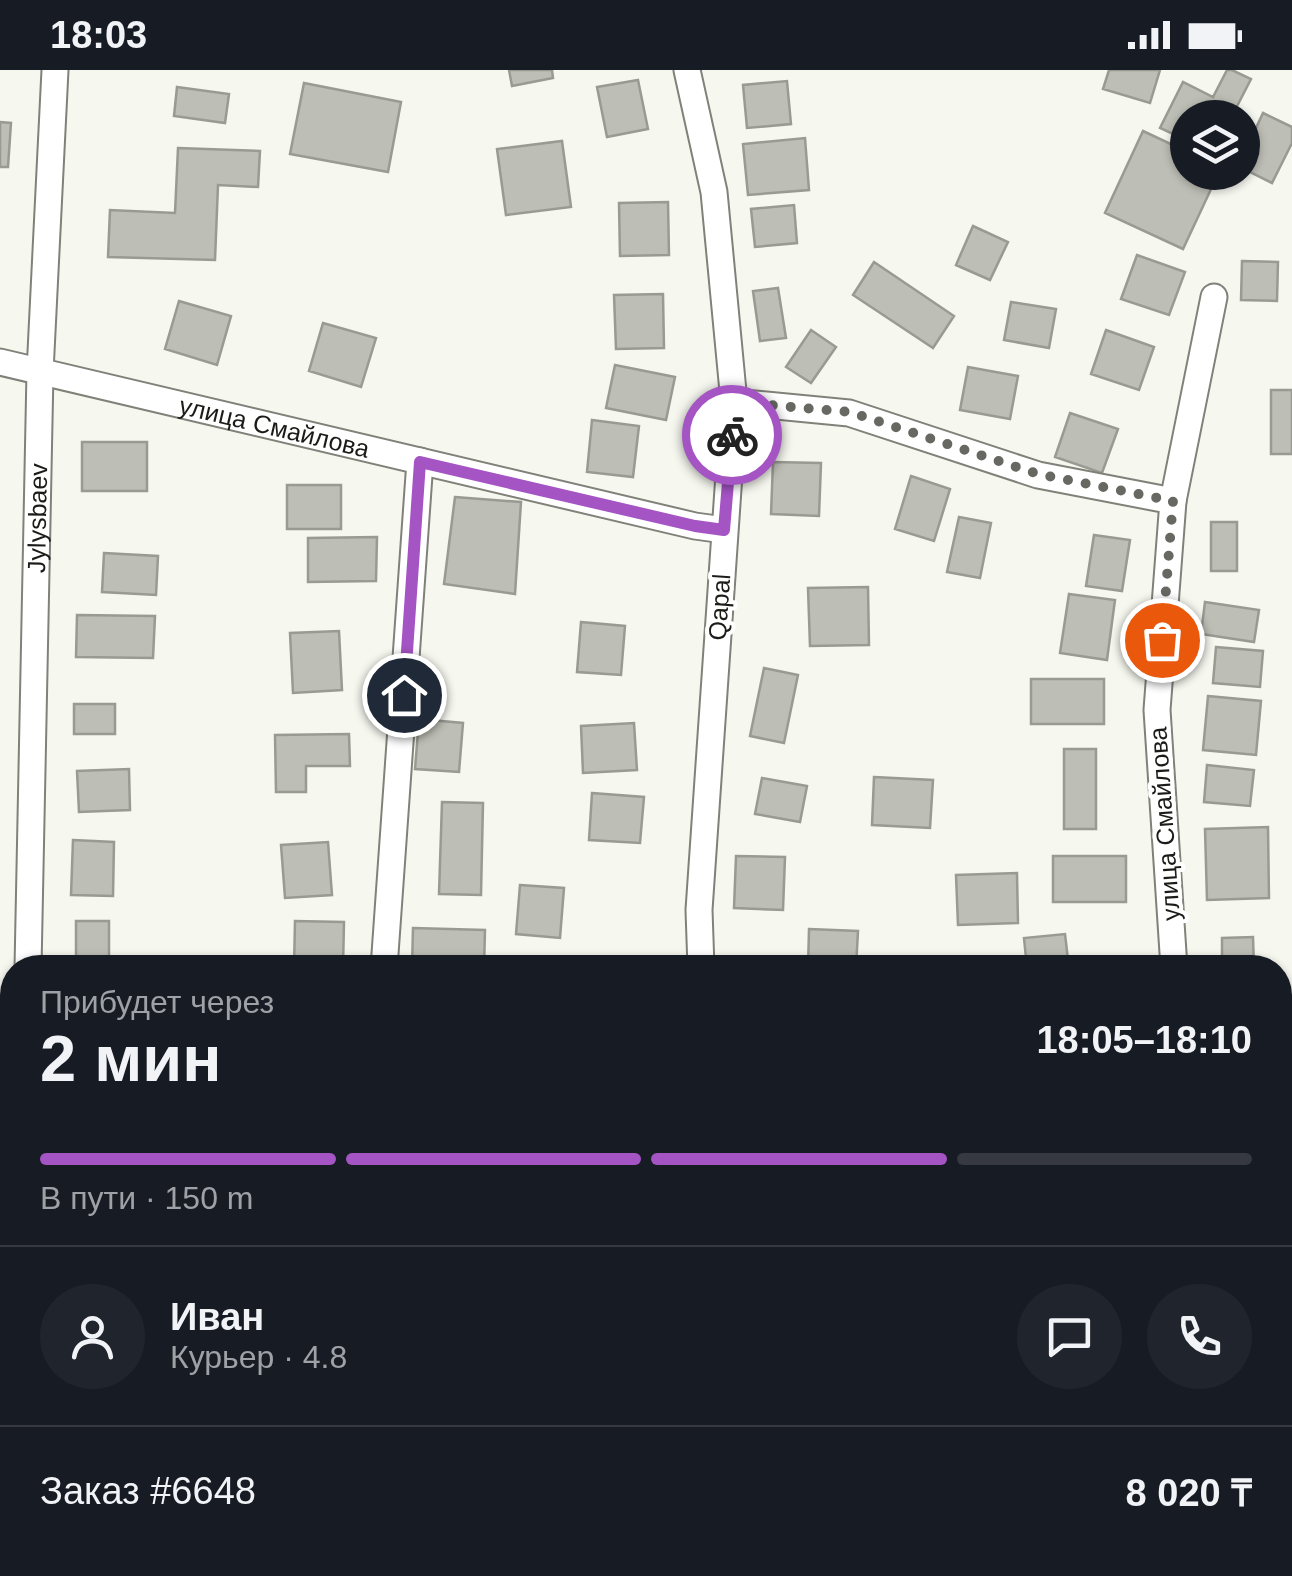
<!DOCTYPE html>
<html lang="ru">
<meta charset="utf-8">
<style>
body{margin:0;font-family:Arial,sans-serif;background:#20242c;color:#f1f3f6;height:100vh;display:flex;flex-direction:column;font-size:38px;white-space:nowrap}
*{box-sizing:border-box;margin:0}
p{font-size:32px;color:#9ea1a6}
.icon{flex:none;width:55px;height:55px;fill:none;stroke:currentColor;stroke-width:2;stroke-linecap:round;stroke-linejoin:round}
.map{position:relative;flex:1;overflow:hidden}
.drawer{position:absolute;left:0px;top:885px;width:1292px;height:622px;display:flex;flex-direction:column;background:#171b24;border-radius:40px 40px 0 0;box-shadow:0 2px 8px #0004}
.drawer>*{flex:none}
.tools{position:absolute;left:1170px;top:30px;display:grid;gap:20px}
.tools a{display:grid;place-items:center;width:90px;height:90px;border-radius:50%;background:#171b24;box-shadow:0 2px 8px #0004;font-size:50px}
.pin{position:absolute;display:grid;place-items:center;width:85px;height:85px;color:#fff;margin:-42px;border:5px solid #fff;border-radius:50%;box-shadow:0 2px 10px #0007}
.courier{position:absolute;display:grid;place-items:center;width:100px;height:100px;margin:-50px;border:8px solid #a554c4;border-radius:50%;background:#fff;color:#222;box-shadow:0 2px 12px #0007}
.summary em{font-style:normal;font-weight:800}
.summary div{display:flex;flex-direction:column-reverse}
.summary{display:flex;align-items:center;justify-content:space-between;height:170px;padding:0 40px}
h1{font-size:65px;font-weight:800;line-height:75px}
.bar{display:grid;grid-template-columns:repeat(4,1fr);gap:15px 10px;align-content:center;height:120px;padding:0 40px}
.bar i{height:12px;border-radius:8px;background:#363941}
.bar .on{background:#a554c4}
.bar p{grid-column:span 4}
.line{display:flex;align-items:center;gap:25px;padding:0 40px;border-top:2px solid #363941}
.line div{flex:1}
.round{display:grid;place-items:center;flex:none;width:105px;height:105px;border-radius:52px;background:#20242c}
.status{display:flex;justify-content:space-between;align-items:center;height:70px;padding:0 50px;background:#171b24;direction:ltr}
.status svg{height:28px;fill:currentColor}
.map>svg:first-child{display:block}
.building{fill:#bdbeb5;stroke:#999a92;stroke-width:2.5}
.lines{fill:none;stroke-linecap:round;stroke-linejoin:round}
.minor-casing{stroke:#808179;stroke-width:29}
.minor{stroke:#fff;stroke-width:25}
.done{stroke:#686863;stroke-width:10;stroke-dasharray:0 18}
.route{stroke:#a554c4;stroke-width:12}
.labels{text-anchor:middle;stroke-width:8;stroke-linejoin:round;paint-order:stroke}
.street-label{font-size:25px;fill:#1b1b18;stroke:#fff}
</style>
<div class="status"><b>18:03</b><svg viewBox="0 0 49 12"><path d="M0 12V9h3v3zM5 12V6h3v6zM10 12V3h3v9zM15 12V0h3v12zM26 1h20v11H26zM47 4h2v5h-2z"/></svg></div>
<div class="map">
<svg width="1292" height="1506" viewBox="0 0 1292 1506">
<rect width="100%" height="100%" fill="#f6f7ef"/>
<!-- building -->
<path class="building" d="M509 0H552L553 8 512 16Z
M1109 0H1160L1150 33 1103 19Z
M1227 0H1232L1251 9 1232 46 1235 48H1188V71L1160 58 1183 12 1213 27Z
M638 10 648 59 607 67 597 17Z
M787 11 791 54 747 58 743 15Z
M304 13 401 32 388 102 290 84Z
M177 17 229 24 225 53 174 46Z
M1263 43 1292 57V73L1272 113 1242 98V51L1256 58Z
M0 52 11 53 8 97H0Z
M1143 61 1188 82V102H1219L1183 179 1105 143Z
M805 68 809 120 748 125 743 74Z
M562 71 571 137 506 145 497 79Z
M178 78 260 81 258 117 218 115 215 190 108 187 110 140 175 143Z
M668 132 669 185 620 186 619 133Z
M794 135 797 173 755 177 751 139Z
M973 156 1008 172 990 210 956 195Z
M1137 185 1185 202 1169 245 1121 229Z
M1242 191 1278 192 1277 231 1241 230Z
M874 192 954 246 933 278 853 225Z
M778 218 786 268 760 271 753 221Z
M663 224 664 278 616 279 614 225Z
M179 231 231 246 217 295 165 279Z
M1011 232 1056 239 1049 278 1004 270Z
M323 253 376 268 361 317 309 301Z
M811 260 836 277 811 313 786 297Z
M1106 260 1154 277 1139 320 1091 304Z
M615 295 675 307 666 350 606 338Z
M968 297 1018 306 1010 349 960 340Z
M1271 320H1292V384H1271Z
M1070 343 1118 359 1102 403 1055 387Z
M592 350 639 356 633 407 587 402Z
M82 372H147V421H82Z
M773 392 821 393 819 446 771 444Z
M911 406 950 419 934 471 895 459Z
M287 415H341V459H287Z
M455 427 521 432 515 524 444 514Z
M959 447 991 453 980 508 947 502Z
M1211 452H1237V501H1211Z
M1094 465 1130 470 1122 521 1086 516Z
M377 467 376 511 308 512V468Z
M104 483 158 486 156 525 102 522Z
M868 517 869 575 810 576 808 518Z
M1069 524 1115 530 1107 590 1060 583Z
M1205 532 1259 540 1254 572 1201 564Z
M77 545 155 546 153 588 76 587Z
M581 552 625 556 621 605 577 602Z
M339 561 342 620 293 623 290 563Z
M1216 577 1263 581 1260 617 1213 613Z
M764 598 798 605 784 673 750 666Z
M1031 609H1104V654H1031Z
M1208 626 1261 631 1256 685 1203 680Z
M74 634H115V664H74Z
M419 649 463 653 459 702 415 699Z
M634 653 637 700 583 703 581 656Z
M349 664 350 696H306V722H276L275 665Z
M1064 679H1096V759H1064Z
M1207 695 1254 700 1250 736 1204 732Z
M129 699 130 740 79 742 77 701Z
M874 707 933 710 930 758 872 755Z
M762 708 807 716 800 752 755 744Z
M592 723 644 727 640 773 589 770Z
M442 732 483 733 481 825 439 824Z
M1268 757 1269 828 1207 830 1205 759Z
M73 770 114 772 113 826 71 825Z
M328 772 332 825 285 828 281 775Z
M736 786 785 787 783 840 734 838Z
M1053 786H1126V832H1053Z
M1017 803 1018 853 958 855 956 805Z
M520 815 564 818 560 868 516 864Z
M76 851H109V897H76Z
M295 851 344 852 343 898H294Z
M413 858 485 860 484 898H412Z
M809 859 858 861 856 898H808Z
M1065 864 1069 898H1027L1024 868Z
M1253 867 1254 898H1222V868Z
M1292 1147V1187H1280V1148Z
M1292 1204V1238H1280V1205Z
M1280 1262H1292V1301L1280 1302Z
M1288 1473 1292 1506H1246L1244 1495H1280V1474Z
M575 1495H612V1506H575Z
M1088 1495H1141V1506H1088Z
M60 1499 129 1503 128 1506H59Z"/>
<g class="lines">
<!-- minor casing -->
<g class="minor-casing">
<g id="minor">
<path d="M687 0 714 122 734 332 699 840 701 898"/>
<path id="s1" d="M0 292 695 456 724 460"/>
<path d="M734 332 849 343 1038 405 1173 431"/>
<path id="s2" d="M28 898 40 302 55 0"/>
<path d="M384 898 420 391"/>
<path d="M1174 898 1157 640 1173 431 1214 227"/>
<path d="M387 1495V1506"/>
<path d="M718 1495V1506"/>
<path d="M1211 1495V1506"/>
<path d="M16 1506V1495"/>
</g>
</g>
<!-- minor -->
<use href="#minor" class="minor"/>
</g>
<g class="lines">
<!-- done -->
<path class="done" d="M732 365 734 332 850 342 1038 404 1173 431 1162 570"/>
<!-- route -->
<path class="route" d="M404 625 420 392 695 456 724 460 732 365"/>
</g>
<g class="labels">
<!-- street labels -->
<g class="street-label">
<text dy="9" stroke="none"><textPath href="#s1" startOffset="282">улица Смайлова</textPath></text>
<text dy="9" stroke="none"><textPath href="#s2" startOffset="450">Jylysbaev</textPath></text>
<text transform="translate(719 537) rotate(-86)" y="9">Qapal</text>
<text transform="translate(1164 754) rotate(-94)" y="9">улица Смайлова</text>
</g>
</g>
</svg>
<div class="tools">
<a><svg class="icon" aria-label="layers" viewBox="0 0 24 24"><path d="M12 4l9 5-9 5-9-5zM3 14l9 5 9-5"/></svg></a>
</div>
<div class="pin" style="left:1162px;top:570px;background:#ea580c"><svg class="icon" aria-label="bag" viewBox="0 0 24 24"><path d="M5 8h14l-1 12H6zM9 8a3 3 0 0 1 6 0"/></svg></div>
<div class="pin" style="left:404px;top:625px;background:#1f2937"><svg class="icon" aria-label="home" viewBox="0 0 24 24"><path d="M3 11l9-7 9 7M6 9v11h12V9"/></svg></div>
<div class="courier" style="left:732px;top:365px"><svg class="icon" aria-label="bike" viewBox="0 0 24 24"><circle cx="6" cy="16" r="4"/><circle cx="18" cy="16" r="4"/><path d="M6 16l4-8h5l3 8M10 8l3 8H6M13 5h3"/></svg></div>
<section class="drawer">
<div class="summary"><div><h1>2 мин</h1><p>Прибудет через</p></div><em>18:05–18:10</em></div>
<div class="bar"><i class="on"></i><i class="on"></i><i class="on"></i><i></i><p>В пути · 150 m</p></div>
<div class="line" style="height:180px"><a class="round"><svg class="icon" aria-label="person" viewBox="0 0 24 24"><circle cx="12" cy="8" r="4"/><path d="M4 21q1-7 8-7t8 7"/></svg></a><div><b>Иван</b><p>Курьер · 4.8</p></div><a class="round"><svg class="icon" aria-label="chat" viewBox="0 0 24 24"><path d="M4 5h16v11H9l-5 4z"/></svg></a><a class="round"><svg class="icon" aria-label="phone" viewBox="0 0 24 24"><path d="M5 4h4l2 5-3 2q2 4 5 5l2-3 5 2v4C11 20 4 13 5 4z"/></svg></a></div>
<div class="line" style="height:130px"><div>Заказ #6648</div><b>8 020 ₸</b></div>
</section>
</div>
